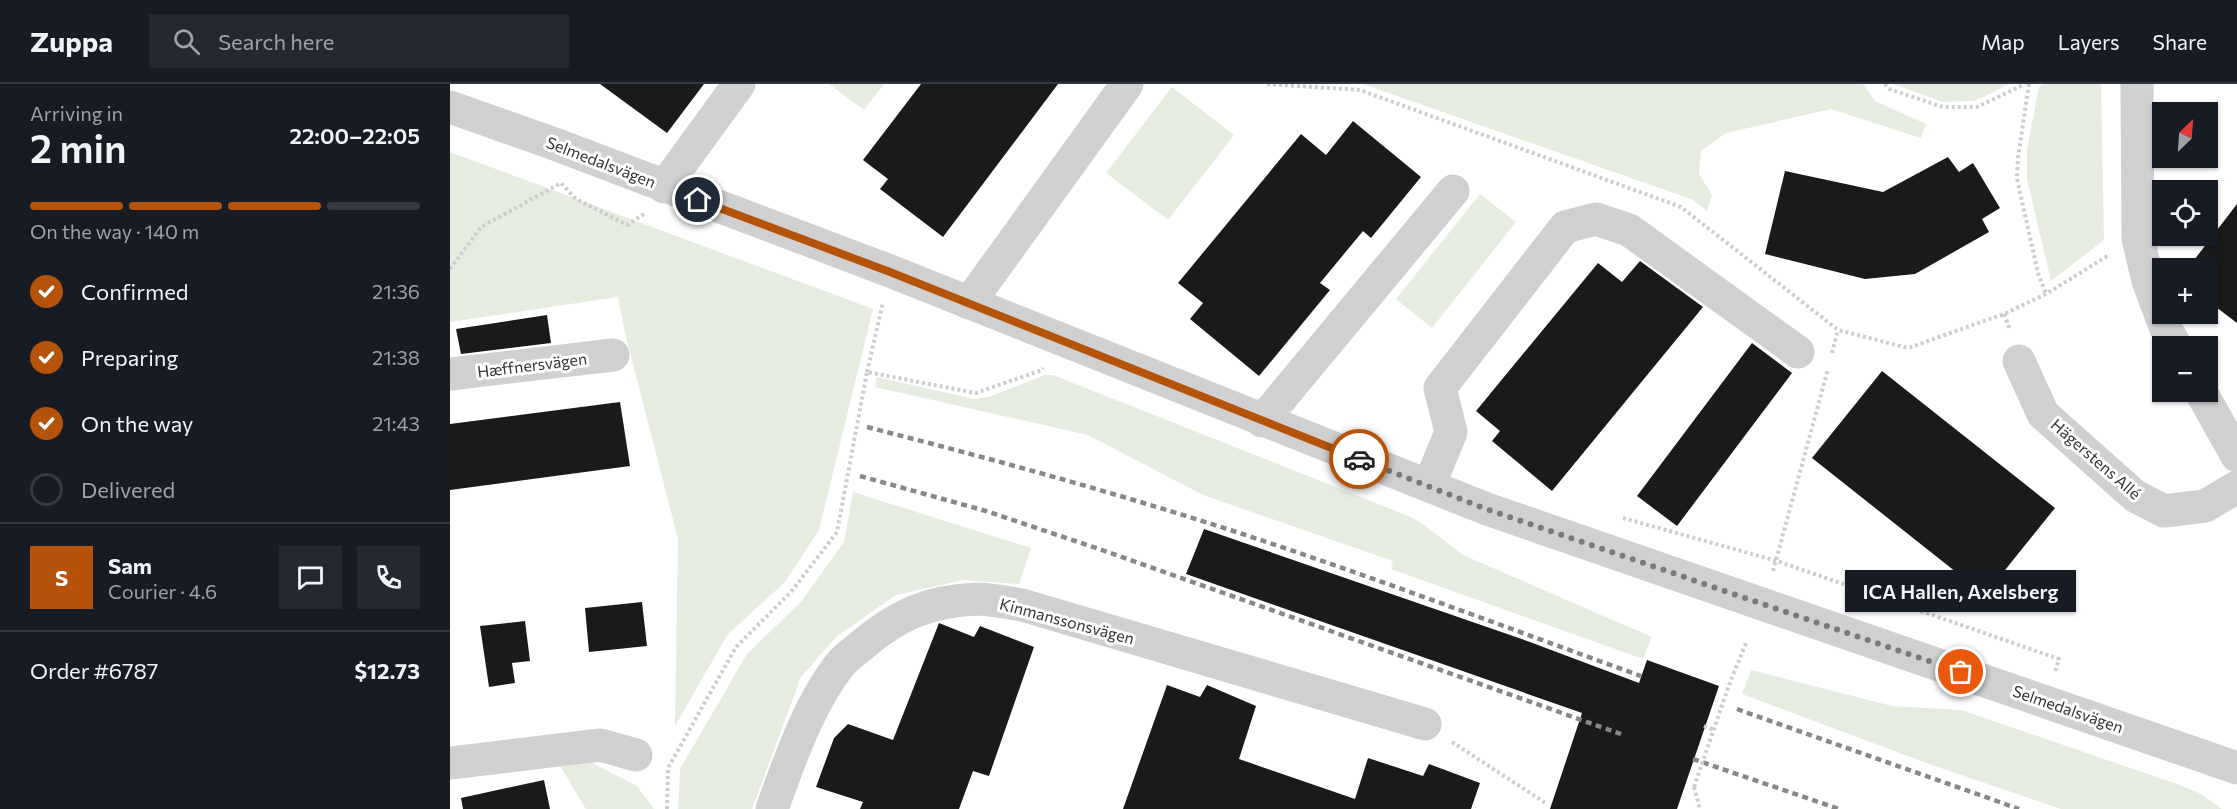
<!DOCTYPE html>
<meta charset="utf-8">
<style>
body{margin:0;font-family:Commissioner,sans-serif;background:#242831;color:#f1f3f6;height:100vh;display:flex;flex-direction:column;font-size:22px;white-space:nowrap}
*{box-sizing:border-box;margin:0}
p{font-size:20px;color:#9ea1a6}
.icon{flex:none;width:33px;height:33px;fill:none;stroke:currentColor;stroke-width:2;stroke-linecap:round;stroke-linejoin:round}
.map{position:relative;flex:1;overflow:hidden}
.details{display:flex;flex-direction:column;background:#171b24;width:450px}
.details>*{flex:none}
.needle{width:39px;rotate:25deg}
.buttons{position:absolute;left:1702px;top:18px;display:grid;gap:12px}
.buttons a{display:grid;place-items:center;width:66px;height:66px;border-radius:0px;background:#171b24;box-shadow:0 2px 4px #0004;font-size:30px}
.pin{position:absolute;display:grid;place-items:center;width:51px;height:51px;color:#fff;margin:-26px;border:3px solid #fff;border-radius:50%;box-shadow:0 2px 6px #0007}
.courier{position:absolute;display:grid;place-items:center;width:60px;height:60px;margin:-30px;border:4px solid #b45309;border-radius:50%;background:#fff;color:#222;box-shadow:0 2px 8px #0007}
.bubble{position:absolute;height:42px;border-radius:0px;background:#171b24;box-shadow:0 2px 4px #0004;font-size:20px;font-weight:600;line-height:42px;text-align:center}
.head em{font-style:normal;font-weight:600}
.head div{display:flex;flex-direction:column-reverse}
.head{display:flex;align-items:center;justify-content:space-between;height:102px;padding:0 30px}
h1{font-size:39px;font-weight:600;line-height:45px}
.bar{display:grid;grid-template-columns:repeat(4,1fr);gap:9px 6px;align-content:center;height:72px;padding:0 30px}
.bar i{height:8px;border-radius:4px;background:#363941}
.bar .current{background:#b45309}
.bar p{grid-column:span 4}
.line{display:flex;align-items:center;gap:15px;padding:0 30px;border-top:2px solid #363941}
.line div{flex:1}
.round{display:grid;place-items:center;flex:none;width:63px;height:63px;border-radius:0px;background:#242831}
ol{padding:0 30px;list-style:none}
li{display:flex;align-items:center;gap:18px;height:66px}
li p{margin-inline-start:auto}
li .icon{padding:6px;border-radius:50%;background:#b45309;color:#fff;stroke-width:4}
li:last-child{color:#9ea1a6}
li i{width:33px;height:33px;border:3px solid #363941;border-radius:50%}
header{display:flex;align-items:center;gap:36px;box-sizing:border-box;height:84px;padding:0 30px;background:#171b24;border-bottom:2px solid #363941}
header strong{font-size:28px}
nav{display:flex;gap:33px;margin-inline-start:auto;font-size:21px}
.search{width:420px;height:54px;background:#242831;display:flex;align-items:center;gap:15px;box-sizing:border-box;padding:0 21px;border-radius:0px;color:#9ea1a6;font-size:22px}
main{display:flex;flex:1;min-height:0}
.map>svg:first-child{display:block}
.green{fill:#e6ecdf}
.building{fill:#1a1a1a}
.lines{fill:none;stroke-linecap:round;stroke-linejoin:round}
.path{stroke:#cdcdcd;stroke-width:4;stroke-dasharray:3 3;stroke-linecap:butt}
.minor{stroke:#d0d0d0;stroke-width:33}
.rail{stroke:#888;stroke-width:4.5;stroke-dasharray:6 4.5;stroke-linecap:butt}
.path-bridge{stroke:#cdcdcd;stroke-width:4;stroke-dasharray:3 3;stroke-linecap:butt}
.done{stroke:#7a7a7a;stroke-width:6;stroke-dasharray:0 10.8}
.route{stroke:#b45309;stroke-width:8}
.labels{text-anchor:middle;stroke-width:6;stroke-linejoin:round;paint-order:stroke}
.street-label{font-size:16px;fill:#333;stroke:#fff}
</style>
<header>
<strong>Zuppa</strong>
<div class="search"><svg class="icon" aria-label="search" viewBox="0 0 24 24"><circle cx="10" cy="10" r="6"/><path d="M15 15l6 6"/></svg>Search here</div>
<nav><a>Map</a><a>Layers</a><a>Share</a></nav>
</header>
<main>
<section class="details">
<div class="head"><div><h1>2 min</h1><p>Arriving in</p></div><em>22:00–22:05</em></div>
<div class="bar"><i class="current"></i><i class="current"></i><i class="current"></i><i></i><p>On the way · 140 m</p></div>
<ol>
<li><svg class="icon" aria-label="check" viewBox="0 0 24 24"><path d="M5 12l5 5 9-10"/></svg>Confirmed<p>21:36</p></li>
<li><svg class="icon" aria-label="check" viewBox="0 0 24 24"><path d="M5 12l5 5 9-10"/></svg>Preparing<p>21:38</p></li>
<li><svg class="icon" aria-label="check" viewBox="0 0 24 24"><path d="M5 12l5 5 9-10"/></svg>On the way<p>21:43</p></li>
<li><i></i>Delivered</li>
</ol>
<div class="line" style="height:108px"><b class="round" style="background:#b45309;color:#fff">S</b><div><b>Sam</b><p>Courier · 4.6</p></div><a class="round"><svg class="icon" aria-label="chat" viewBox="0 0 24 24"><path d="M4 5h16v11H9l-5 4z"/></svg></a><a class="round"><svg class="icon" aria-label="phone" viewBox="0 0 24 24"><path d="M5 4h4l2 5-3 2q2 4 5 5l2-3 5 2v4C11 20 4 13 5 4z"/></svg></a></div>
<div class="line" style="height:78px"><div>Order #6787</div><b>$12.73</b></div>
</section>
<div class="map">
<svg width="1787" height="725" viewBox="0 0 1787 725">
<rect width="100%" height="100%" fill="#fff"/>
<!-- green -->
<path class="green" d="M379 0H434L414 26Z
M913 0H1413L1425 17 1476 40 1471 54 1381 25 1276 49 1251 67 1249 90 1262 111 1257 127 1241 115Z
M1443 0H1560L1524 17 1493 18Z
M1592 0H1651L1654 156 1601 197 1577 95V66L1589 3Z
M722 3 784 51 718 136 656 89Z
M0 68 423 225 369 446 335 498 278 550 225 642 228 455 176 253 168 213 0 238Z
M1030 110 1066 138 982 244 946 215Z
M595 291H603L956 431 970 438 1013 471 1202 553 1193 575 941 485 943 477 753 411 638 351 425 303 427 293 524 315 539 313Z
M403 408 581 464 569 500 513 496 446 511 387 552 351 593 302 725H228L230 685 297 570 351 518 394 458Z
M1301 586 1442 622 1511 626 1727 700 1749 709 1772 725H1611L1479 680 1292 610Z
M136 676 187 702 204 725H136L110 682Z"/>
<!-- building -->
<path class="building" d="M150 0H254L217 49Z
M471 0H608L493 153 430 105 438 95 413 76Z
M903 37 971 93 921 154 913 147 870 199 880 206 809 292 740 235 753 219 728 199 851 50 876 71Z
M1498 73 1509 88 1523 79 1550 124 1532 135 1539 148 1465 190 1415 195 1315 170 1335 87 1433 108Z
M1787 120V239L1758 217V184H1738Z
M1190 177 1253 223 1102 407 1042 357 1050 347 1026 327 1148 179 1172 198Z
M97 231 101 259 11 270 6 245Z
M1302 259 1342 289 1227 442 1187 412Z
M1432 287 1605 424 1535 511 1362 374Z
M170 318 180 382 0 406V340Z
M754 445 1080 558 1189 599 1197 576 1269 602 1227 725H1100L1132 629 736 490Z
M192 518 197 562 139 568 135 524Z
M75 537 80 577 62 579 65 599 39 603 30 542Z
M489 539 524 553 530 542 584 563 539 692 523 687 509 725H410L413 718 366 703 384 654 398 640 443 656Z
M717 601 750 613 757 601 806 622 789 675 905 715 918 674 973 692 979 680 1030 699 1021 725H673Z
M94 696 100 725H13L11 714Z"/>
<g class="lines">
<!-- path -->
<path class="path" d="M817 0 910 6 1231 123 1388 246 1458 264 1554 230 1596 210 1659 171
M1435 0 1439 5 1493 23H1527L1575 0
M1579 0 1568 74 1567 95 1588 189 1596 210
M0 185 31 143 111 99 126 115 177 141 194 130
M1554 230 1560 246
M1382 269 1388 246
M417 288 433 218
M1173 434 1327 477 1609 575 1605 588
M1323 487 1378 285
M1279 601 1296 559
M1254 642 1264 646
M1002 658 1097 720
M1244 703 1250 725
M217 725 218 684 286 563 341 508 387 448 417 288 526 309 592 286 593 284"/>
<!-- minor -->
<path class="minor" d="M1687 0 1688 154 1698 197 1716 245 1726 262
M0 23 102 59 440 187 1037 425 1787 684
M214 103 289 0
M519 219 677 0
M1569 277 1593 330 1685 412 1714 427 1755 422 1787 403
M0 290 163 271
M1751 308 1787 372
M812 337 1003 107
M979 402 1001 348 990 304 1115 143 1146 135 1179 146 1348 268
M0 679 150 661 186 671
M322 725C339 678 360 616 393 577 398 572 405 567 411 562 447 531 478 517 527 515 541 515 558 519 572 521L975 640"/>
<!-- rail -->
<path class="rail" d="M417 343C562 380 707 420 849 469 963 508 1077 551 1191 592
M410 392 536 427 658 468 1171 650
M1287 625 1569 725
M1243 675 1389 725"/>
<!-- path-bridge -->
<path class="path-bridge" d="M1244 703 1279 601"/>
</g>
<g class="lines">
<!-- done -->
<path class="done" d="M909 375 1036 425 1511 588"/>
<!-- route -->
<path class="route" d="M248 116 440 188 909 375"/>
</g>
<g class="labels">
<!-- street labels -->
<g class="street-label">
<text transform="translate(151 78) rotate(21)" y="6">Selmedalsvägen</text>
<text transform="translate(82 281) rotate(-7)" y="6">Hæffnersvägen</text>
<text transform="translate(1646 375) rotate(41)" y="6">Hägerstens Allé</text>
<text transform="translate(617 537) rotate(15)" y="6">Kinmanssonsvägen</text>
<text transform="translate(1618 625) rotate(19)" y="6">Selmedalsvägen</text>
</g>
</g>
</svg>
<div class="buttons">
<a><svg class="needle" viewBox="-14 -14 28 28"><path d="M0-13l5 13h-10z" fill="#e53935"/><path d="M0 13l5-13h-10z" fill="#9ea1a6"/></svg></a>
<a><svg class="icon" aria-label="locate" viewBox="0 0 24 24"><circle cx="12" cy="12" r="6"/><path d="M12 2v4M12 18v4M2 12h4M18 12h4"/></svg></a>
<a>+</a>
<a>−</a>
</div>
<div class="pin" style="left:1511px;top:588px;background:#ea580c"><svg class="icon" aria-label="bag" viewBox="0 0 24 24"><path d="M5 8h14l-1 12H6zM9 8a3 3 0 0 1 6 0"/></svg></div>
<div class="pin" style="left:248px;top:116px;background:#1f2937"><svg class="icon" aria-label="home" viewBox="0 0 24 24"><path d="M3 11l9-7 9 7M6 9v11h12V9"/></svg></div>
<div class="courier" style="left:909px;top:375px"><svg class="icon" aria-label="car" viewBox="0 0 24 24"><path d="M5 17H2v-5l4-1 3-4h7l3 4 3 1v5h-3M9 17h6M6 11h13"/><circle cx="7" cy="17" r="2"/><circle cx="17" cy="17" r="2"/></svg></div>
<div class="bubble" style="left:1395px;top:486px;width:231px">ICA Hallen, Axelsberg</div>
</div>
</main>
